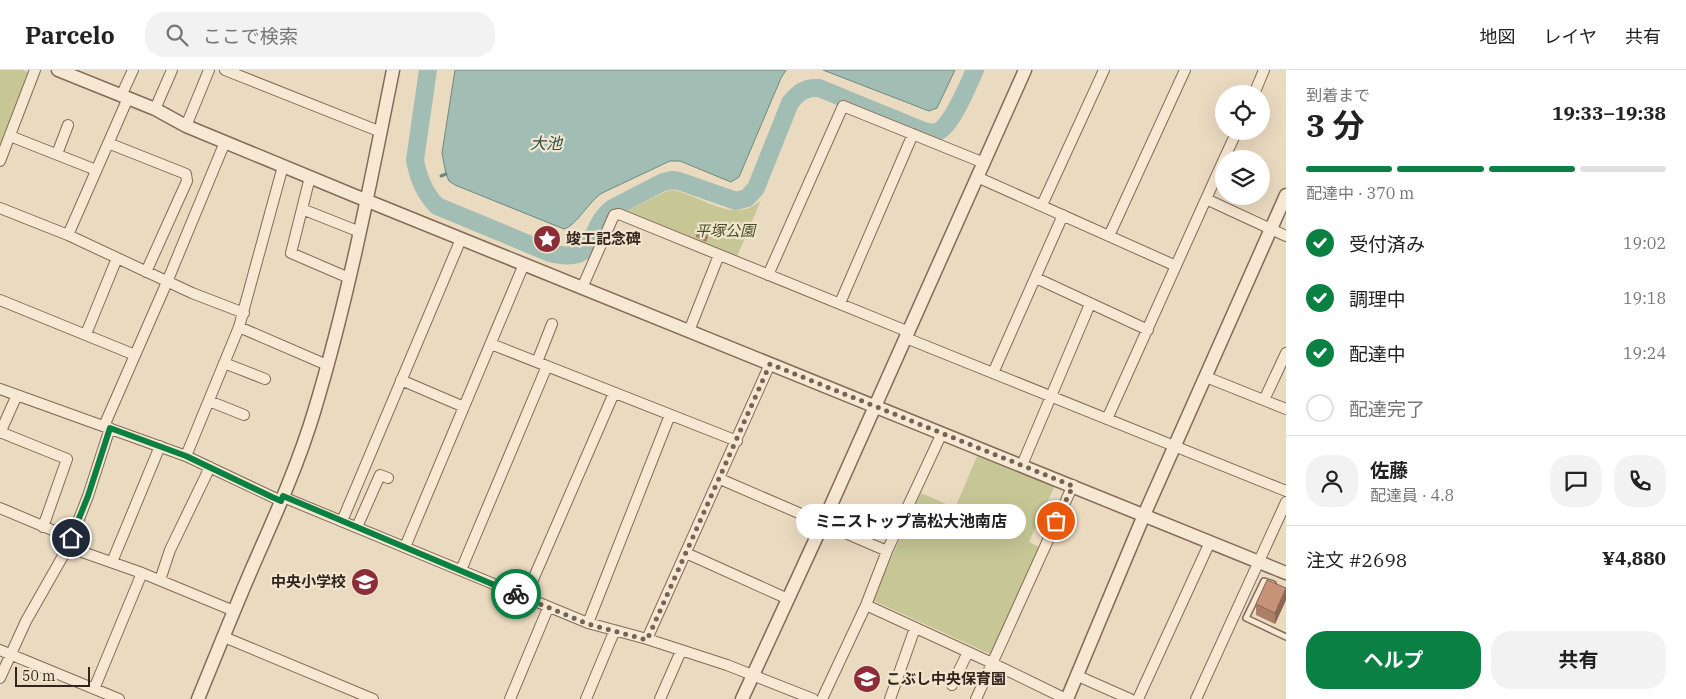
<!DOCTYPE html>
<html lang="ja">
<meta charset="utf-8">
<style>
body{margin:0;font-family:"IBM Plex Serif","Noto Sans JP",serif;background:#f2f2f2;color:#222;height:100vh;display:flex;flex-direction:column;font-size:19px;white-space:nowrap}
*{box-sizing:border-box;margin:0}
p{font-size:16px;color:#767676}
.icon{flex:none;width:28px;height:28px;fill:none;stroke:currentColor;stroke-width:2;stroke-linecap:round;stroke-linejoin:round}
.map{position:relative;flex:1;overflow:hidden}
.side{display:flex;flex-direction:column;background:#fff;width:400px}
.side>*{flex:none}
.tools{position:absolute;left:1215px;top:15px;display:grid;gap:10px}
.tools a{display:grid;place-items:center;width:55px;height:55px;border-radius:50%;background:#fff;box-shadow:0 5px 20px #0002;font-size:25px}
.scale{position:absolute;left:15px;bottom:12px;width:75px;box-sizing:border-box;padding-left:5px;border:2px solid #32251d;border-top:0;font-size:14px;line-height:18px;white-space:nowrap;color:#32251d;-webkit-text-stroke:4px #f2e5cf;paint-order:stroke}
.pin{position:absolute;display:grid;place-items:center;width:42px;height:42px;color:#fff;margin:-21px;border:2px solid #fff;border-radius:50%;box-shadow:0 1px 5px #0007}
.courier{position:absolute;display:grid;place-items:center;width:50px;height:50px;margin:-25px;border:4px solid #0b8043;border-radius:50%;background:#fff;color:#222;box-shadow:0 1px 6px #0007}
.bubble{position:absolute;height:35px;border-radius:18px;background:#fff;box-shadow:0 5px 20px #0002;font-size:16px;font-weight:700;line-height:35px;text-align:center}
.headline em{font-style:normal;font-weight:700}
.headline div{display:flex;flex-direction:column-reverse}
.headline{display:flex;align-items:center;justify-content:space-between;height:85px;padding:0 20px}
h1{font-size:32px;font-weight:700;line-height:38px}
.bar{display:grid;grid-template-columns:repeat(4,1fr);gap:8px 5px;align-content:center;height:60px;padding:0 20px}
.bar i{height:6px;border-radius:4px;background:#e0e0e0}
.bar .active{background:#0b8043}
.bar p{grid-column:span 4}
.line{display:flex;align-items:center;gap:12px;padding:0 20px;border-top:1px solid #e0e0e0}
.line div{flex:1}
.round{display:grid;place-items:center;flex:none;width:52px;height:52px;border-radius:20px;background:#f2f2f2}
ol{padding:0 20px;list-style:none}
li{display:flex;align-items:center;gap:15px;height:55px}
li p{margin-inline-start:auto}
li .icon{padding:5px;border-radius:50%;background:#0b8043;color:#fff;stroke-width:4}
li:last-child{color:#767676}
li i{width:28px;height:28px;border:2px solid #e0e0e0;border-radius:50%}
.action{display:flex;gap:10px;margin-top:auto;padding:10px 20px}
.action a{flex:1;height:58px;border-radius:20px;background:#0b8043;color:#fff;font-size:20px;font-weight:700;line-height:58px;text-align:center}
.action a+a{background:#f2f2f2;color:#222}
header{display:flex;align-items:center;gap:30px;box-sizing:border-box;height:70px;padding:0 25px;background:#fff;border-bottom:1px solid #e0e0e0}
header strong{font-size:24px}
nav{display:flex;gap:28px;margin-inline-start:auto;font-size:18px}
.search{width:350px;height:45px;background:#f2f2f2;display:flex;align-items:center;gap:12px;box-sizing:border-box;padding:0 18px;border-radius:20px;color:#767676;font-size:19px}
main{display:flex;flex:1;min-height:0}
.map>svg:first-child{display:block}
.green{fill:#c6c795}
.water{fill:#a2bdb3;stroke:#6b897f}
.lines{fill:none;stroke-linecap:round;stroke-linejoin:round}
.stream{stroke:#6b897f;stroke-width:3}
.river{stroke:#a2bdb3;stroke-width:18}
.service-casing{stroke:#826b59;stroke-width:8}
.minor-casing{stroke:#826b59;stroke-width:12}
.tertiary-casing{stroke:#826b59;stroke-width:15}
.service{stroke:#f6e8d2;stroke-width:5}
.minor{stroke:#f6e8d2;stroke-width:10}
.tertiary{stroke:#f6e8d2;stroke-width:12}
.wall{fill:#aa7e67}
.shaded-wall{fill:#8b6654}
.building{fill:#c69278;stroke:#8b6654}
.done{stroke:#726456;stroke-width:5;stroke-dasharray:0 9}
.route{stroke:#0b8043;stroke-width:6}
.labels{text-anchor:middle;stroke-width:4.5;stroke-linejoin:round;paint-order:stroke}
.park-label{font-size:15px;font-style:italic;fill:#474d25;stroke:#f2e5cf}
.poi-label{font-size:15px;font-weight:bold;fill:#32251d;stroke:#f2e5cf;text-anchor:start}
.water-label{font-size:16px;font-style:italic;fill:#2d514c;stroke:#f2e5cf}
</style>
<header>
<strong>Parcelo</strong>
<div class="search"><svg class="icon" aria-label="search" viewBox="0 0 24 24"><circle cx="10" cy="10" r="6"/><path d="M15 15l6 6"/></svg>ここで検索</div>
<nav><a>地図</a><a>レイヤ</a><a>共有</a></nav>
</header>
<main>
<div class="map">
<svg width="1286" height="629" viewBox="0 0 1286 629">
<rect width="100%" height="100%" fill="#eadac0"/>
<!-- green -->
<path class="green" d="M0 0H22L30 3 0 77Z
M672 120C702 125 734 156 761 130L736 189 623 143 667 121Z
M978 384 1055 415 1029 472 1039 477 990 584 872 530 921 423 955 438Z"/>
<!-- water -->
<path class="water" d="M455 0H786L781 8 739 107 731 112 680 91H670L602 123C589 131 577 155 564 159L455 115 449 111 446 104 442 83Z
M823 0H955L937 38 929 41Z"/>
<g class="lines">
<!-- stream -->
<path class="stream" d="M441 106 446 104
M422 114 428 112"/>
<!-- river -->
<path class="river" d="M428 0 415 90C418 107 425 124 437 136L550 183C600 195 585 161 611 139L663 112 672 110 679 111 736 131 747 128 756 118 790 33C799 22 805 17 819 18L914 57C921 60 930 64 937 62 952 56 968 15 975 0"/>
<!-- service casing -->
<g class="service-casing">
<path id="service" d="M1273 514 1264 511 1246 548 1286 567"/>
</g>
<!-- minor casing -->
<g class="minor-casing">
<path id="minor" d="M225 0 381 62
M1254 24 1264 0
M121 26 133 0
M155 39 172 0
M186 56 209 0
M10 66 96 100
M108 73 186 104 187 111 146 202
M57 84 68 55
M1224 89 1237 61
M0 91 35 0
M310 107 291 183 349 208
M977 107 1176 196
M1206 129 1286 166
M1042 135 1104 0
M0 138 68 165 192 223 244 243
M302 139 360 162
M68 165 128 28
M1109 166 1185 0
M768 205 843 36 984 93
M1036 208 1148 260
M582 218 614 145 619 144 909 262
M0 230 135 285
M840 233 913 64
M239 257 327 295
M689 261 719 185
M86 264 117 188
M906 268 1286 421
M491 274 737 371
M537 292 552 254
M224 293 265 309
M993 303 1063 145
M1206 307 1286 339
M401 310 464 337
M0 319 186 386 281 431
M1264 330 1286 283
M209 331 244 345
M1107 349 1224 89
M104 356 167 212 225 72
M0 362 67 389 43 457
M0 363 17 325
M186 386 239 257 283 96
M1022 395 1090 234
M720 409 887 481
M283 427 588 553 647 569 727 595 813 629
M0 438 71 468
M342 451 461 169
M357 457 380 405 388 408
M68 477 142 503 234 541
M405 477 524 194
M686 483 788 529
M112 492 160 376
M461 500 547 296
M160 510 170 480 210 397
M525 528 614 323
M866 535 992 593 1066 629
M588 553 670 345
M224 567 373 629
M647 569 770 294
M0 580 119 629
M1078 606 1130 629
M0 608 26 551 68 477 88 426 110 358
M952 615 968 582
M94 619 142 503
M510 629 548 538
M586 629 614 562
M660 629 681 581
M822 629 866 535 887 481 942 363
M890 629 915 558
M976 629 1073 415
M1138 629 1210 472
M1196 629 1286 432"/>
</g>
<!-- tertiary casing -->
<g class="tertiary-casing">
<path id="tertiary" d="M58 0 155 39 186 56 353 125 1286 503
M198 629C216 585 234 540 253 496 275 446 298 395 314 342 348 230 370 115 393 0
M742 629 823 453 1025 0
M1067 629 1144 445 1286 125"/>
</g>
<!-- service -->
<use href="#service" class="service"/>
<!-- minor -->
<use href="#minor" class="minor"/>
<!-- tertiary -->
<use href="#tertiary" class="tertiary"/>
</g>
<!-- wall -->
<path class="wall" d="M696 163 708 167 706 172 696 167Z
M1286 518V530L1275 554 1256 545V534Z"/>
<!-- shaded-wall -->
<path class="shaded-wall" d="M1286 519V530L1275 554V543Z"/>
<!-- building -->
<path class="building" d="M698 158 708 163 706 168 696 163Z
M1267 510 1286 518 1275 543 1256 534Z"/>
<g class="lines">
<!-- done -->
<path class="done" d="M516 524 588 554 647 570 770 294 1073 416 1056 451"/>
<!-- route -->
<path class="route" d="M71 468 88 426 110 358 186 386 272 427 281 431 283 426 516 524"/>
</g>
<!-- icons -->
<defs>
<g id="sight-disc" transform="scale(1.4375)"><circle r="9.5" fill="#8d2d37" stroke="#f2e5cf"/><path d="M0-6L1.8-2.2L6-1.7L2.9 1.2L3.7 5.4L0 3.3L-3.7 5.4L-2.9 1.2L-6-1.7L-1.8-2.2Z" fill="#fff"/></g>
<g id="school-disc" transform="scale(1.4375)"><circle r="9.5" fill="#8d2d37" stroke="#f2e5cf"/><path d="M0-5L7-2L0 1L-7-2ZM-4 1L0 2.5L4 1V4Q0 6-4 4Z" fill="#fff"/></g>
</defs>
<g fill-rule="evenodd">
<use href="#sight-disc" x="547" y="169"/>
<use href="#school-disc" x="365" y="512"/>
<use href="#school-disc" x="867" y="609"/>
</g>
<g class="labels">
<!-- park labels -->
<g class="park-label">
<text x="725" y="166">平塚公園</text>
</g>
<!-- poi labels -->
<g class="poi-label">
<text x="566" y="174">竣工記念碑</text>
<text x="346" y="517" text-anchor="end">中央小学校</text>
<text x="886" y="614">こぶし中央保育園</text>
</g>
<!-- water labels -->
<g class="water-label">
<text x="546" y="79">大池</text>
</g>
</g>
</svg>
<div class="tools">
<a><svg class="icon" aria-label="locate" viewBox="0 0 24 24"><circle cx="12" cy="12" r="6"/><path d="M12 2v4M12 18v4M2 12h4M18 12h4"/></svg></a>
<a><svg class="icon" aria-label="layers" viewBox="0 0 24 24"><path d="M12 4l9 5-9 5-9-5zM3 14l9 5 9-5"/></svg></a>
</div>
<div class="scale">50 m</div>
<div class="pin" style="left:1056px;top:451px;background:#ea580c"><svg class="icon" aria-label="bag" viewBox="0 0 24 24"><path d="M5 8h14l-1 12H6zM9 8a3 3 0 0 1 6 0"/></svg></div>
<div class="pin" style="left:71px;top:468px;background:#1f2937"><svg class="icon" aria-label="home" viewBox="0 0 24 24"><path d="M3 11l9-7 9 7M6 9v11h12V9"/></svg></div>
<div class="courier" style="left:516px;top:524px"><svg class="icon" aria-label="bike" viewBox="0 0 24 24"><circle cx="6" cy="16" r="4"/><circle cx="18" cy="16" r="4"/><path d="M6 16l4-8h5l3 8M10 8l3 8H6M13 5h3"/></svg></div>
<div class="bubble" style="left:796px;top:434px;width:230px">ミニストップ高松大池南店</div>
</div>
<section class="side">
<div class="headline"><div><h1>3 分</h1><p>到着まで</p></div><em>19:33–19:38</em></div>
<div class="bar"><i class="active"></i><i class="active"></i><i class="active"></i><i></i><p>配達中 · 370 m</p></div>
<ol>
<li><svg class="icon" aria-label="check" viewBox="0 0 24 24"><path d="M5 12l5 5 9-10"/></svg>受付済み<p>19:02</p></li>
<li><svg class="icon" aria-label="check" viewBox="0 0 24 24"><path d="M5 12l5 5 9-10"/></svg>調理中<p>19:18</p></li>
<li><svg class="icon" aria-label="check" viewBox="0 0 24 24"><path d="M5 12l5 5 9-10"/></svg>配達中<p>19:24</p></li>
<li><i></i>配達完了</li>
</ol>
<div class="line" style="height:90px"><a class="round"><svg class="icon" aria-label="person" viewBox="0 0 24 24"><circle cx="12" cy="8" r="4"/><path d="M4 21q1-7 8-7t8 7"/></svg></a><div><b>佐藤</b><p>配達員 · 4.8</p></div><a class="round"><svg class="icon" aria-label="chat" viewBox="0 0 24 24"><path d="M4 5h16v11H9l-5 4z"/></svg></a><a class="round"><svg class="icon" aria-label="phone" viewBox="0 0 24 24"><path d="M5 4h4l2 5-3 2q2 4 5 5l2-3 5 2v4C11 20 4 13 5 4z"/></svg></a></div>
<div class="line" style="height:65px"><div>注文 #2698</div><b>¥4,880</b></div>
<div class="action"><a>ヘルプ</a><a>共有</a></div>
</section>
</main>
